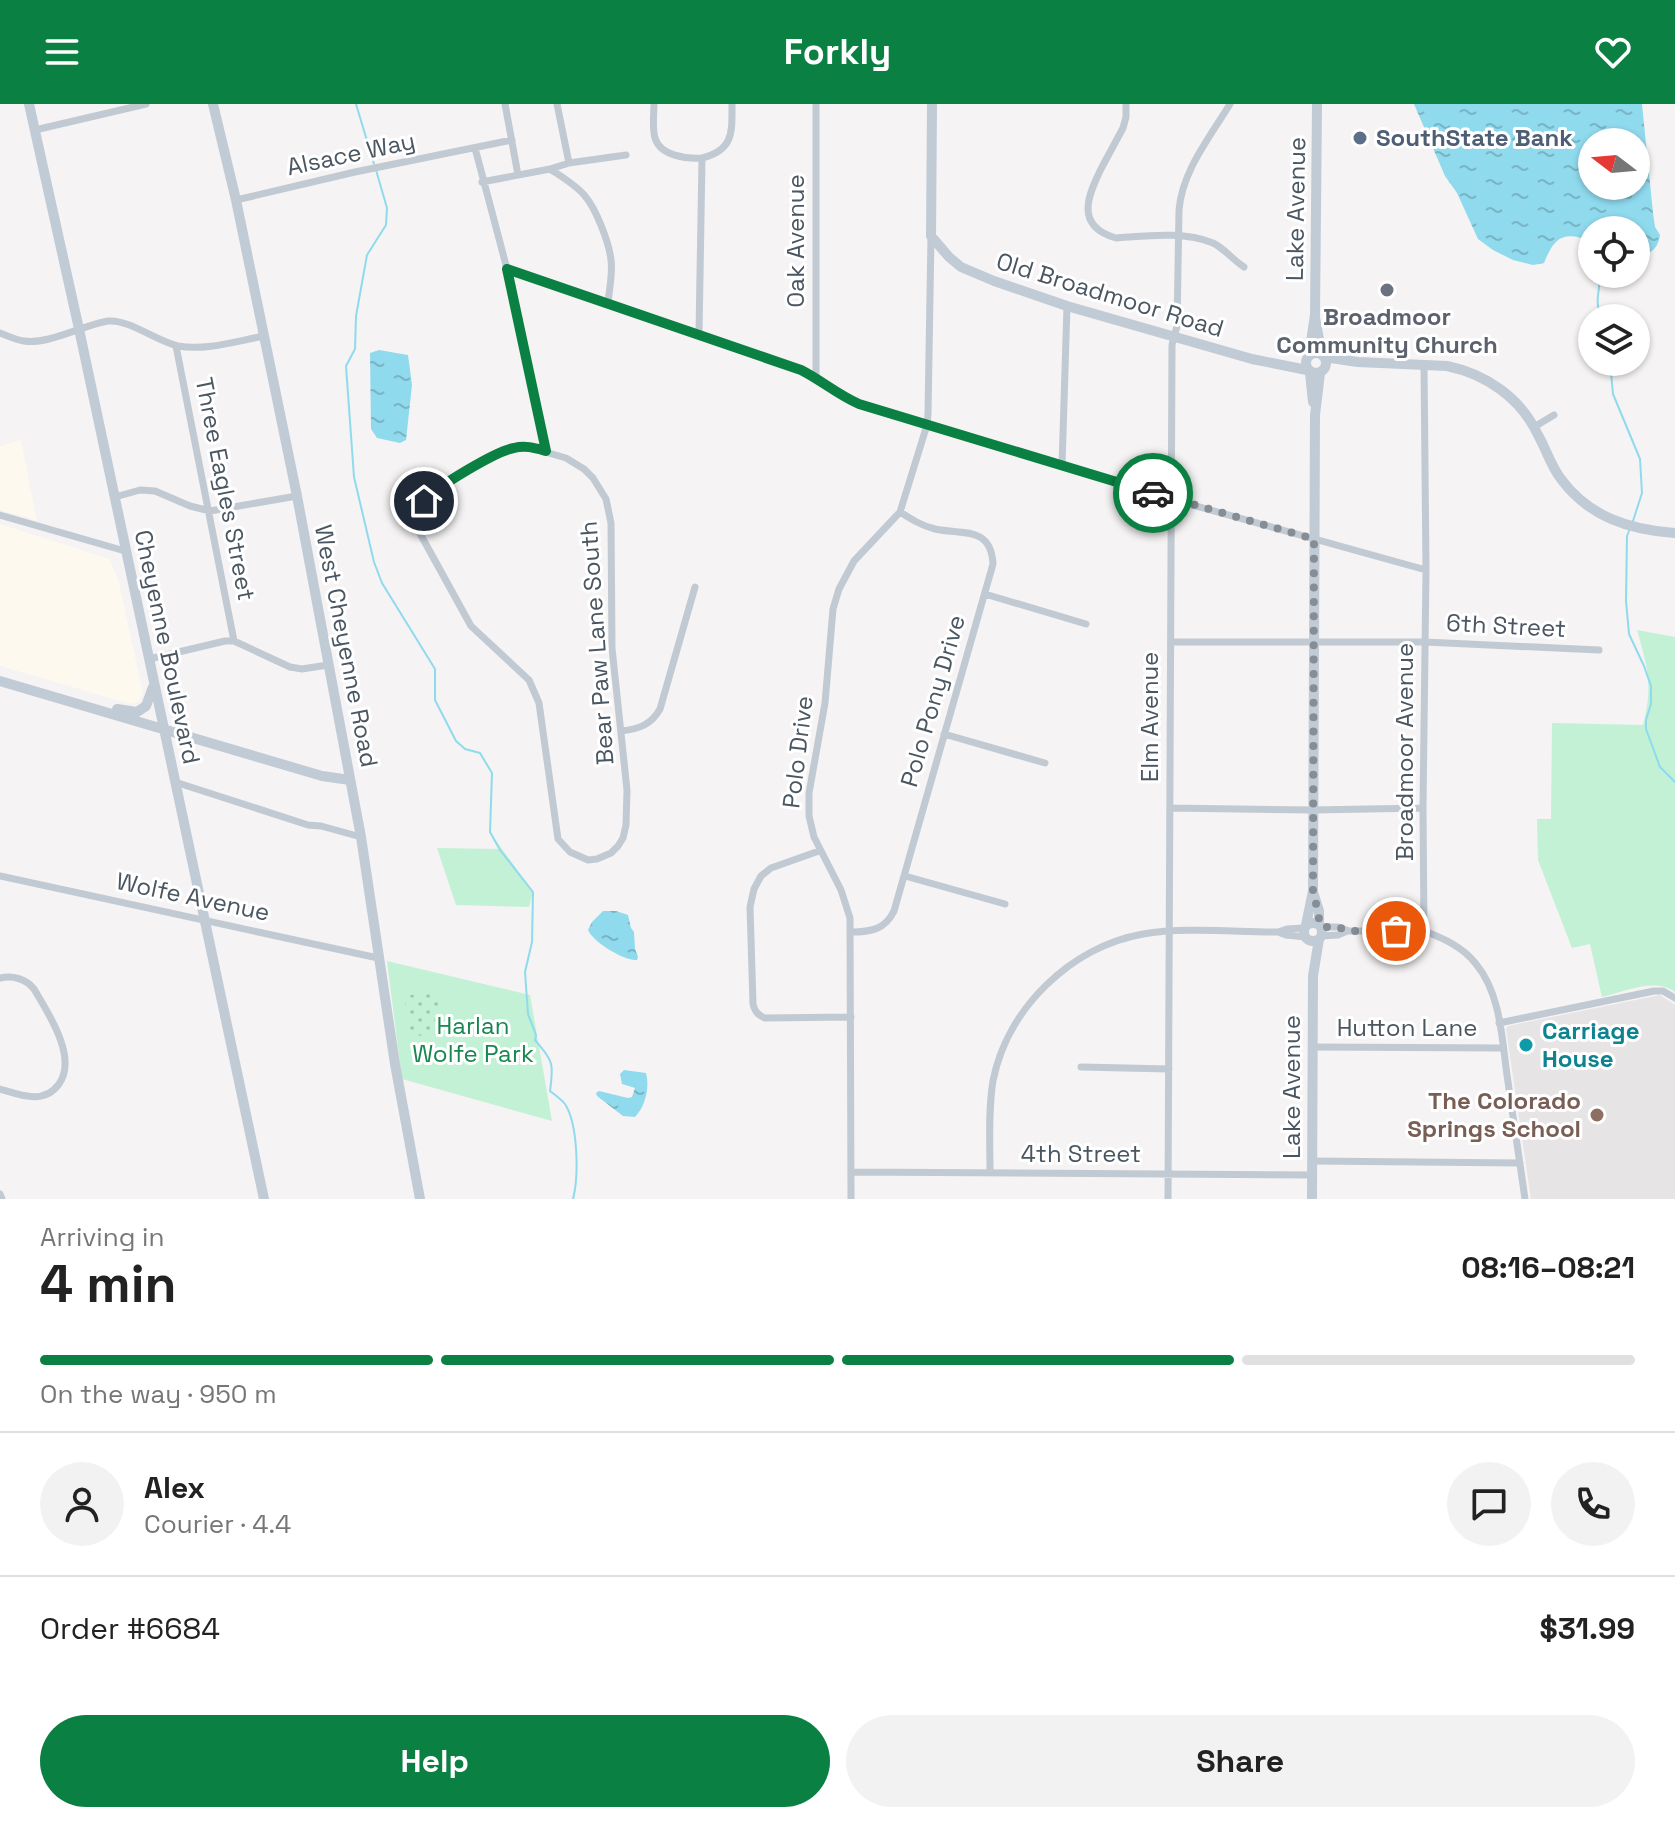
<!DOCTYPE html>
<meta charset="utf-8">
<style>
body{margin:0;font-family:"Space Grotesk",sans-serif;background:#f2f2f2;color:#222;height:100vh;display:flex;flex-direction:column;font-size:30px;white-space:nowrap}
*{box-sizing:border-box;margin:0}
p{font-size:26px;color:#767676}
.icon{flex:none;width:44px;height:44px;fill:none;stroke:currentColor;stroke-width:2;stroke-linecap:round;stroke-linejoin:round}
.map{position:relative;height:1095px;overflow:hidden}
.panel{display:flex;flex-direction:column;background:#fff;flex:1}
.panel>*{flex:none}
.needle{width:52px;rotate:286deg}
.buttons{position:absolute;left:1578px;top:24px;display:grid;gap:16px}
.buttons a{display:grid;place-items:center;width:72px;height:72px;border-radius:50%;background:#fff;box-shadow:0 2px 6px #0004;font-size:40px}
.pin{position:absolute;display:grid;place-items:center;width:68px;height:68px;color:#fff;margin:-34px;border:4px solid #fff;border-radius:50%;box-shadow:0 2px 8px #0007}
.courier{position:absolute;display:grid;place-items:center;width:80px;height:80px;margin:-40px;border:6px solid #0b8043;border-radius:50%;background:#fff;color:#222;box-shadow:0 2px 10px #0007}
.head em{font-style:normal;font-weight:600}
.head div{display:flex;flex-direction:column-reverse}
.head{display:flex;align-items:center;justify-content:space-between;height:136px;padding:0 40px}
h1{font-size:52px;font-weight:600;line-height:60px}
.bar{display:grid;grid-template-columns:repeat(4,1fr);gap:12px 8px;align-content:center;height:96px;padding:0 40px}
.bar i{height:10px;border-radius:6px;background:#e0e0e0}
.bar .on{background:#0b8043}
.bar p{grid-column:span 4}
.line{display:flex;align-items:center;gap:20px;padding:0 40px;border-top:2px solid #e0e0e0}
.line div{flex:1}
.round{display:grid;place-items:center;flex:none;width:84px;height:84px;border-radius:42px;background:#f2f2f2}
.primary-button{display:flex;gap:16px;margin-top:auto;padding:16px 40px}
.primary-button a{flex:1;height:92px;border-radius:48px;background:#0b8043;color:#fff;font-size:32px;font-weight:600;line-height:92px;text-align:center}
.primary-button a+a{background:#f2f2f2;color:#222}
header{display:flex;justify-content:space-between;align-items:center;height:104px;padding:0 40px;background:#0b8043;color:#fff;font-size:36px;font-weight:600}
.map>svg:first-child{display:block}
.commercial{fill:#fdf9ef}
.education{fill:#e6e4e5}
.green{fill:#c3f1d5}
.garden{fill:url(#garden-dots)}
.water{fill:url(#water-ripples);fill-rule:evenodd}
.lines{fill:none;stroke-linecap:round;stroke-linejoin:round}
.stream{stroke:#90daee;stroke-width:2}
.street{stroke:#c1cad2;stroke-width:7}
.secondary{stroke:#c1cbd6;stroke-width:10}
.done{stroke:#868d94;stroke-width:8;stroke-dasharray:0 14.4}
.route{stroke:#0b8043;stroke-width:10}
.service-dot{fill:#5c6f8a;stroke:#fff;stroke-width:3}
.worship-dot{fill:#6b7280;stroke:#fff;stroke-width:3}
.culture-dot{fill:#0f9aa8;stroke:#fff;stroke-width:3}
.education-dot{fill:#8d6e63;stroke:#fff;stroke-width:3}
.labels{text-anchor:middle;stroke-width:6;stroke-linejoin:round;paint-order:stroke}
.service-label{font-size:24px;font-weight:bold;fill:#4e5e75;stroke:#fff;text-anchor:start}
.street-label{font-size:24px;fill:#4a5661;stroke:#fff}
.worship-label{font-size:24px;font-weight:bold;fill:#5b616d;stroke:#fff}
.park-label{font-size:24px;fill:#17864f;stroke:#fff}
.culture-label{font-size:24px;font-weight:bold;fill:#0d838f;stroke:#fff;text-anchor:start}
.education-label{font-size:24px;font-weight:bold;fill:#785e54;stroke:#fff;text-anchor:end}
</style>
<header><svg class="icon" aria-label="menu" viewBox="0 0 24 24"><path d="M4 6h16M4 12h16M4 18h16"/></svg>Forkly<svg class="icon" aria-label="heart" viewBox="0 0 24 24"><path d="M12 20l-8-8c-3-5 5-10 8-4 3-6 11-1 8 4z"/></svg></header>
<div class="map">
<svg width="1675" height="1095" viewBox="0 0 1675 1095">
<defs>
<pattern id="garden-dots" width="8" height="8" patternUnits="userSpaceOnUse" patternTransform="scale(2)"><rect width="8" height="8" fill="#c3f1d5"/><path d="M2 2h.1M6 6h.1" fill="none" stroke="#a0c6b0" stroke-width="1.8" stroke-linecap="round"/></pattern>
<pattern id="water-ripples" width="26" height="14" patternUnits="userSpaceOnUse" patternTransform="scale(2)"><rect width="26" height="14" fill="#90daee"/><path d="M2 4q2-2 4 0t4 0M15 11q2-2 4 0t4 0" fill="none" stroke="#78b4c4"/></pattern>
</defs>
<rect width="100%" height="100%" fill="#f5f3f3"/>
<!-- commercial -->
<path class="commercial" d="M21 336 36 413V416L0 406V342Z
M0 420 110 455 119 479 143 589 139 598 131 600 0 562Z"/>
<!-- education -->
<path class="education" d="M1660 891 1675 901V1095H1531L1506 925 1508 922Z"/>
<!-- green -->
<path class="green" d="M1637 526 1675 533V888C1655 873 1624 888 1602 893L1590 840 1572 844 1538 756 1537 715H1551L1552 619 1643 621C1653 582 1648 564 1637 526Z
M490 728 533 788 529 803 456 801 437 744 499 745Z
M387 857 530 891 552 1017 402 975Z"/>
<!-- garden -->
<path class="garden" d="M441 890 443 931 407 932 405 891Z"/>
<!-- water -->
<path class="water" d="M1414 0H1642L1653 109 1655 123 1660 131C1658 146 1650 150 1636 154V126H1592V138C1565 127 1555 131 1544 159L1533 161 1513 156 1493 146 1478 135 1457 89 1445 72ZM1636 38V82H1592V38Z
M379 246 408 251 412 281 406 336 400 339 377 334 371 325 370 249Z
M603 807H616L628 811 631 824 634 828 635 845 638 853 637 856C624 857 593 838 588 826L592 818Z
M624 966 646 969C650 984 645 1003 635 1013L623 1012 597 992 596 989 599 987 628 994 632 993 635 984 622 980 620 970Z"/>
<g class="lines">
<!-- stream -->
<path class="stream" d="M356 0 374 60
M376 66 387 104 386 121 367 151 356 212 355 245 346 262 354 373 374 458 382 479 435 565V596L456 637 465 645 480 649 492 669 490 728 500 746 533 788 532 838 525 868 528 910 536 931 535 936C553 958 554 958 550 987 555 991 561 995 565 1000 578 1020 579 1072 573 1095
M1600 170C1600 190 1594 194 1601 214
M1610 258 1613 290 1640 355 1642 389 1633 417
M1629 427 1627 432 1626 497 1629 530 1644 562 1651 582V600L1646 616V625L1660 663 1675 678"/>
<!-- street -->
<path class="street" d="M505 0 518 71
M557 0 569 59
M654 0C654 10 652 24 655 34 660 52 687 55 702 54
M1126 0V13L1123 24C1116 37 1109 50 1102 63 1088 91 1074 122 1116 134 1147 132 1183 127 1213 139 1225 145 1233 156 1244 163
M35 26 146 0
M475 44 507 165 697 229 801 266C821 276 838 291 859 300L1171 395 1426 466
M550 65 569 59 626 51
M482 78 550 65C562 73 576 81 585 92 596 105 609 138 611 156 613 170 609 185 608 200
M236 96 355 68 512 36
M507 165 546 347
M0 229C8 232 16 236 24 237 48 241 83 221 108 217 129 215 156 237 178 242 205 247 237 237 264 232
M699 230 702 54C734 46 732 28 732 0
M176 242 234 537
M1424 260 1426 466 1423 704 1424 827C1443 834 1463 843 1476 860 1502 891 1502 940 1508 978 1514 1017 1519 1056 1525 1095
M816 274V0
M1534 323 1554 311
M528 343 566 354 584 365 593 374 606 395 611 419 612 544 627 686 626 721 623 734 618 742 611 749 597 755 588 756 570 748 558 735 539 599 529 576 471 522 417 424V416L420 402 435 386 504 346Z
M1062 362 1067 202
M115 393 140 386 155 387 190 402 210 407 297 392
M0 411 125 447
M985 490 1086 520
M1171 538H1425L1599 546
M149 555 225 537H234L290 563 302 565 328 561
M621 627C639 625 651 621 660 605L695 483
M944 630 1045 659
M175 678 308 721 321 722 361 733
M1170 704 1313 706 1423 704
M819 747 771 764 761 772 754 785 750 803 753 900C755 908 758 911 765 914L851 913
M0 772 378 854
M905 772 1005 800
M1322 823H1338L1349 827H1424
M851 828C870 828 885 826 894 807L993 460C991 421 961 431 935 425 922 422 911 415 900 408
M1278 828 1286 831 1306 833
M1321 832 1338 831 1347 827
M0 874C13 871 26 875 34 885 48 909 78 953 59 980 44 1001 20 991 0 985
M1499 919 1654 887H1663L1675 894
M1312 943 1502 944
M1081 963 1169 965
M1312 1057 1520 1059
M851 1068 1312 1071
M990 1069C990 1039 988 1007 993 977 1007 905 1070 843 1143 830 1184 823 1235 828 1278 828L1287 825 1304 824
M0 1090 2 1095
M851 1095 850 814 841 786 814 733 809 712V689L825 599 833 505 839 485 854 457 900 408 927 321 928 310 931 132
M1168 1095 1172 241 1177 222 1179 106C1182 67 1210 33 1230 0"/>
<!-- secondary -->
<path class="secondary" d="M29 0 79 225 264 1095
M213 0 236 96 297 392 361 733 395 960 420 1095
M932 0 931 132 949 153 961 163 994 177 1067 202 1252 255 1307 266
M1315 214 1322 251
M1306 259a10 10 0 1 1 20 0a10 10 0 1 1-20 0Z
M1309 251 1315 211 1317 0
M1324 253 1358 258 1447 262C1486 270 1521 294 1538 331 1546 345 1551 362 1561 375 1589 413 1630 426 1675 429
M1310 269 1313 298
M0 577 322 672 350 676
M117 605 137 608 146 602 153 583
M1314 791 1319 807V820
M1304 828a9 9 0 1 1 18 0a9 9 0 1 1-18 0Z
M1306 821 1313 787 1315 311 1320 269
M1312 1095 1313 872 1319 835"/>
</g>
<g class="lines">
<!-- done -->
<path class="done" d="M1153 389 1314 435 1313 787C1316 795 1318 817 1322 823H1338L1349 827H1396"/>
<!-- route -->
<path class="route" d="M424 397C436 383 496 347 514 344 525 341 535 344 546 347L507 165 801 266C821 276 838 291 859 300L1153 389"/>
</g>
<!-- markers -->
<circle class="service-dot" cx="1360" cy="34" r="8"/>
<circle class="worship-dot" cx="1387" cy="186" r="8"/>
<circle class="culture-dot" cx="1526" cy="941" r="8"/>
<circle class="education-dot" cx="1597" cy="1011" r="8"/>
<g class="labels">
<!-- service labels -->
<g class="service-label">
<text x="1376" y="42">SouthState Bank</text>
</g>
<!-- street labels -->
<g class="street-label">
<text transform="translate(351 50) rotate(-12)" y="8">Alsace Way</text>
<text transform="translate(1296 105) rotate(-89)" y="8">Lake Avenue</text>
<text transform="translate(796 137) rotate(-90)" y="8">Oak Avenue</text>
<text transform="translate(1110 191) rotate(17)" y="8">Old Broadmoor Road</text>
<text transform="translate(225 385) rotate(79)" y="8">Three Eagles Street</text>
<text transform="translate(1506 522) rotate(3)" y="8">6th Street</text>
<text transform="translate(597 539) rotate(-94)" y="8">Bear Paw Lane South</text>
<text transform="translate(346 542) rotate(79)" y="8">West Cheyenne Road</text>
<text transform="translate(167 543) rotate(78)" y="8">Cheyenne Boulevard</text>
<text transform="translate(933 597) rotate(-74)" y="8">Polo Pony Drive</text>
<text transform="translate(1150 613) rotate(-90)" y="8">Elm Avenue</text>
<text transform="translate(798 648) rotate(-83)" y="8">Polo Drive</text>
<text transform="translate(1405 648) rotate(-90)" y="8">Broadmoor Avenue</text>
<text transform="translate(193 793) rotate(12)" y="8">Wolfe Avenue</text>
<text x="1407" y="932">Hutton Lane</text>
<text transform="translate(1292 983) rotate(-90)" y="8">Lake Avenue</text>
<text x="1081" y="1058">4th Street</text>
</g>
<!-- worship labels -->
<g class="worship-label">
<text x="1387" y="221">Broadmoor<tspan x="1387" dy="28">Community Church</tspan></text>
</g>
<!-- park labels -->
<g class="park-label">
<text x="473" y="930">Harlan<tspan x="473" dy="28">Wolfe Park</tspan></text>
</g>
<!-- culture labels -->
<g class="culture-label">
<text x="1542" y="935">Carriage<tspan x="1542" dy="28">House</tspan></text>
</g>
<!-- education labels -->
<g class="education-label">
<text x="1581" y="1005">The Colorado<tspan x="1581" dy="28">Springs School</tspan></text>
</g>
</g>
</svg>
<div class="buttons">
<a><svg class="needle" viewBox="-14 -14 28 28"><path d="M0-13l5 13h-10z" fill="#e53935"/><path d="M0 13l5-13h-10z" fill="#767676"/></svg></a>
<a><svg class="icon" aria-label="locate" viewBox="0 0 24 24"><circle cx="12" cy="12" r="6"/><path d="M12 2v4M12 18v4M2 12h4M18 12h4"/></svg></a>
<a><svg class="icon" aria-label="layers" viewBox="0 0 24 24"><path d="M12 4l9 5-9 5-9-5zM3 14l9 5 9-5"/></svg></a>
</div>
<div class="pin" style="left:1396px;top:827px;background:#ea580c"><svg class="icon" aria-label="bag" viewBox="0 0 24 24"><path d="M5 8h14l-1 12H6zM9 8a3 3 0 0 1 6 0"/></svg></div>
<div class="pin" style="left:424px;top:397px;background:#1f2937"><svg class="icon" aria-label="home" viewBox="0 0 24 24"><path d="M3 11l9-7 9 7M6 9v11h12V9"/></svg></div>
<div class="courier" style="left:1153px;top:389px"><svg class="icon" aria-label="car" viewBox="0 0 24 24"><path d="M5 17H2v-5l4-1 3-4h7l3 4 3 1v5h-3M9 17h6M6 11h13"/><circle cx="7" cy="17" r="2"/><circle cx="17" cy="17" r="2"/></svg></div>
</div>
<section class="panel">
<div class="head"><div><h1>4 min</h1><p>Arriving in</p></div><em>08:16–08:21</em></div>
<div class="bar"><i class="on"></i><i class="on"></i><i class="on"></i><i></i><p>On the way · 950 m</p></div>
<div class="line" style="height:144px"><a class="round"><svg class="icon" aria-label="person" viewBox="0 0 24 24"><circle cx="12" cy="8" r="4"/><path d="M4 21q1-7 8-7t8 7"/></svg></a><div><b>Alex</b><p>Courier · 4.4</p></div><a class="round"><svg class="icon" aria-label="chat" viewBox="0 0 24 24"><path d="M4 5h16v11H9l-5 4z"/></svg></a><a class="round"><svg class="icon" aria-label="phone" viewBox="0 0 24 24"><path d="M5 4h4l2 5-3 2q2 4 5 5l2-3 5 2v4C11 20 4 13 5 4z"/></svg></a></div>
<div class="line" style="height:104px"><div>Order #6684</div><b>$31.99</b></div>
<div class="primary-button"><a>Help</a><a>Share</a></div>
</section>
